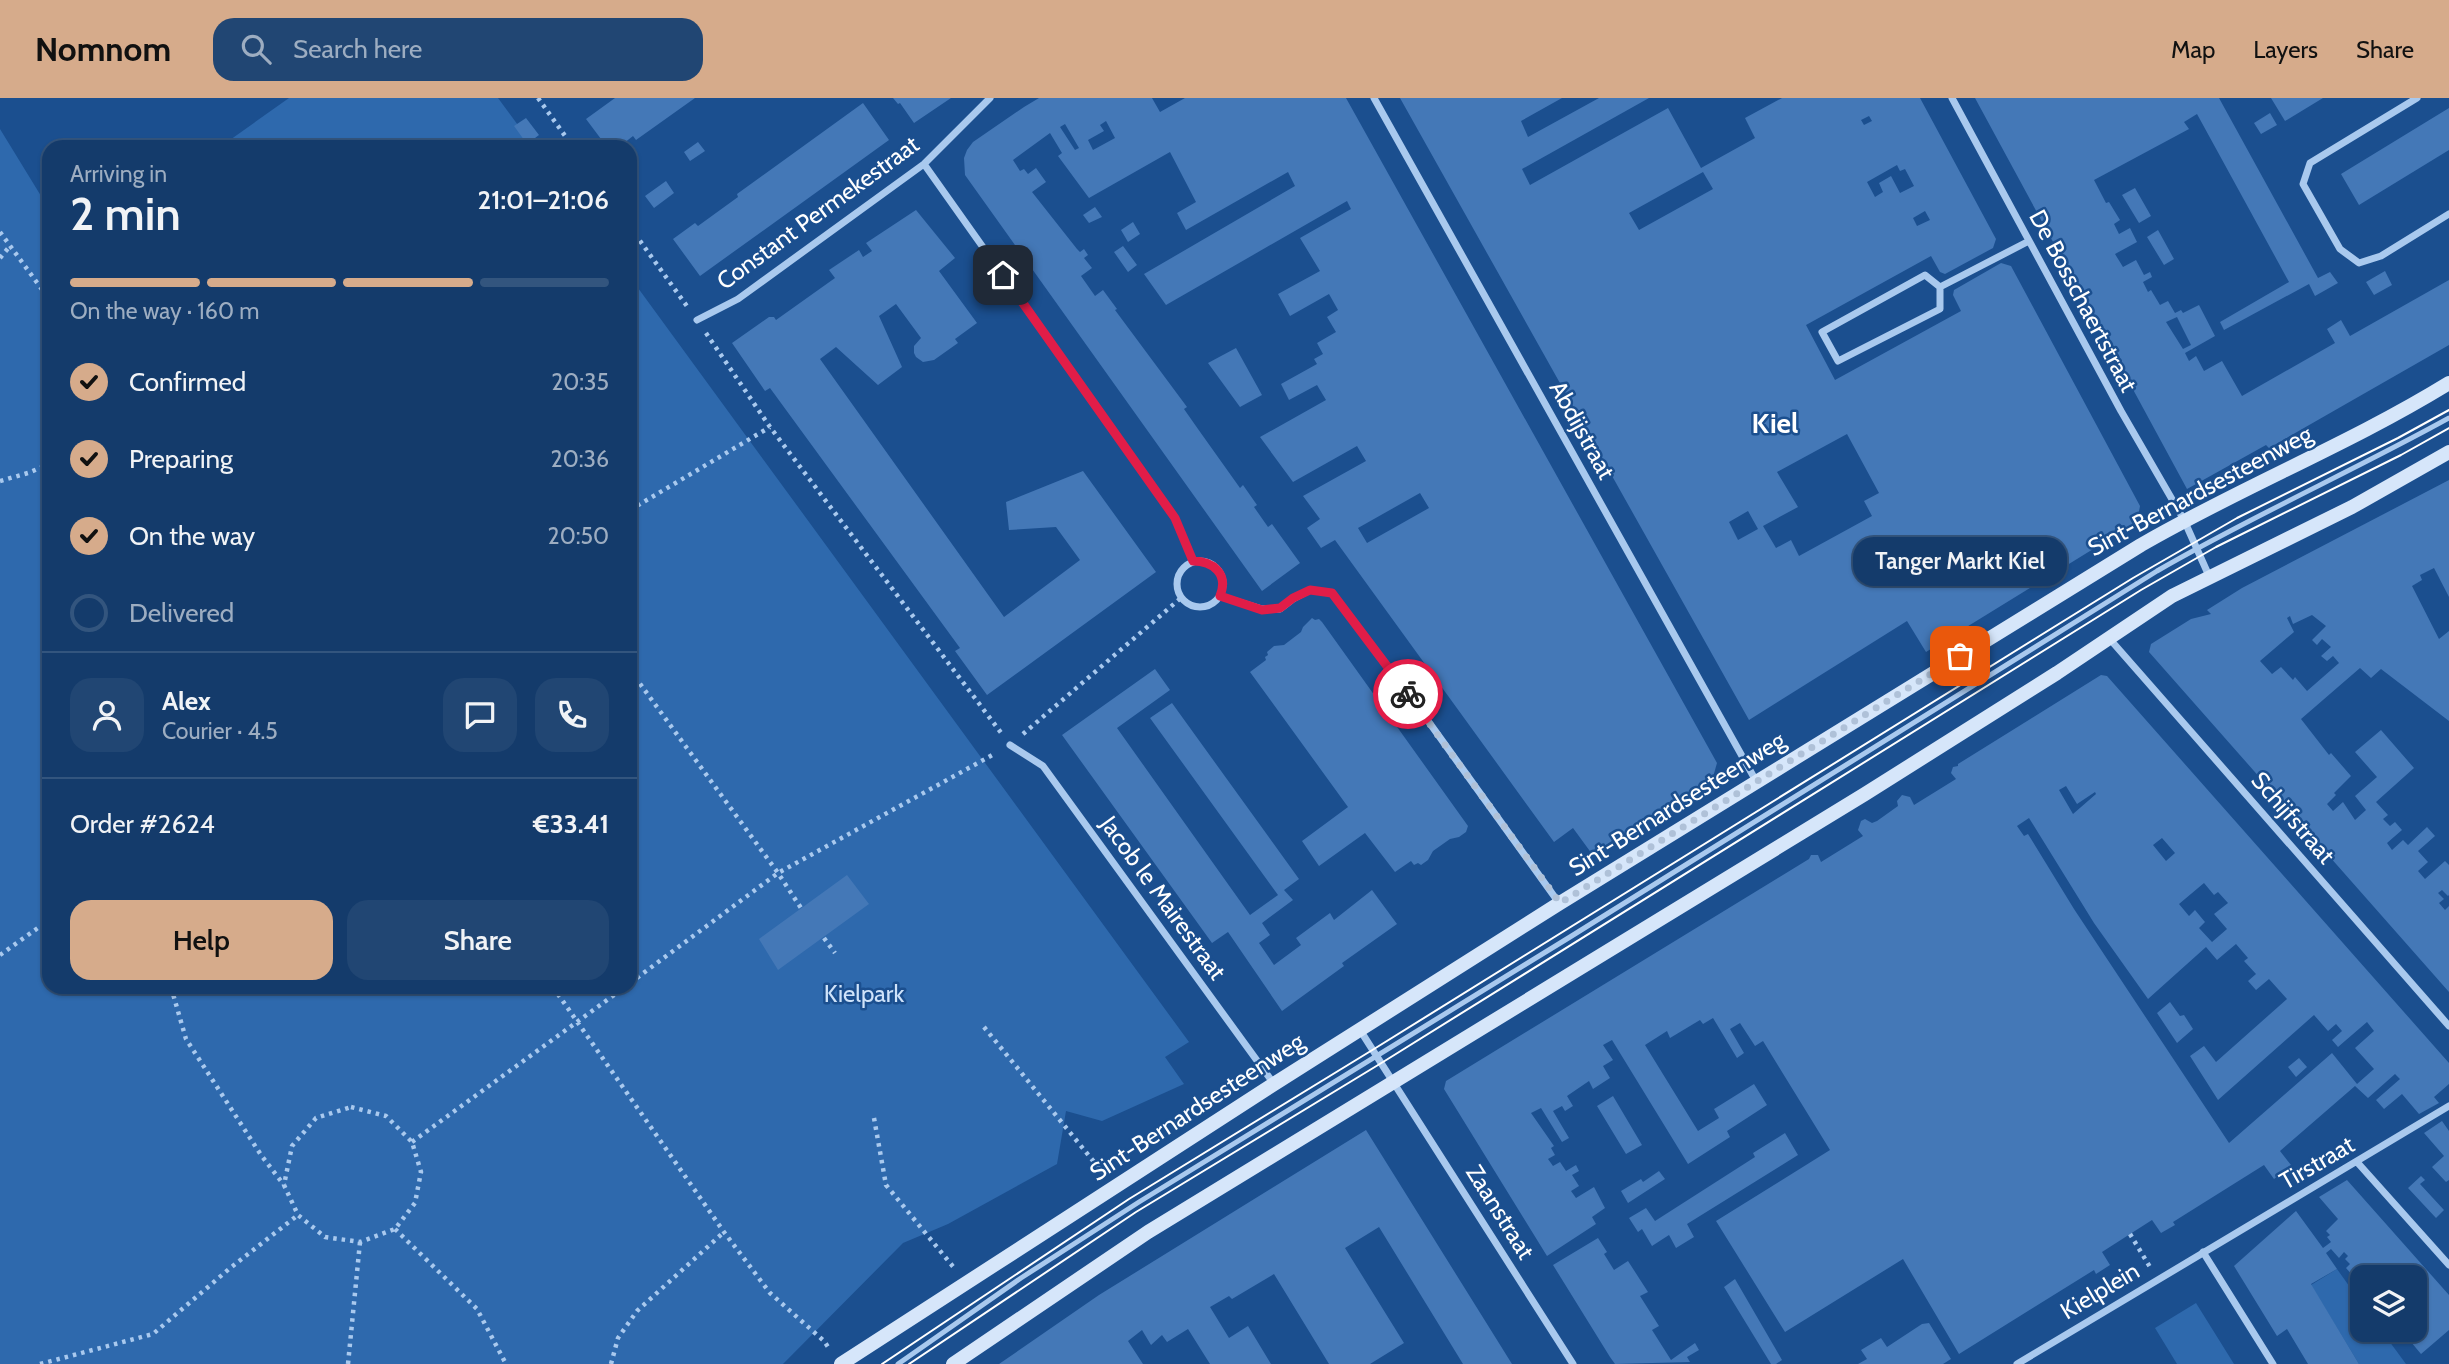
<!DOCTYPE html>
<meta charset="utf-8">
<style>
body{margin:0;font-family:Cabin,sans-serif;background:#214673;color:#f1f3f6;height:100vh;display:flex;flex-direction:column;font-size:26px;white-space:nowrap}
*{box-sizing:border-box;margin:0}
p{font-size:23px;color:#9dadc1}
.icon{flex:none;width:38px;height:38px;fill:none;stroke:currentColor;stroke-width:2;stroke-linecap:round;stroke-linejoin:round}
.map{position:relative;flex:1;overflow:hidden}
.details{position:absolute;left:42px;top:42px;width:595px;height:854px;display:flex;flex-direction:column;background:#143b6b;border-radius:21px;box-shadow:0 2px 5px #0004,0 0 0 2px #33557e}
.details>*{flex:none}
.fabs{position:absolute;left:2350px;top:1167px;display:grid;gap:14px}
.fabs a{display:grid;place-items:center;width:77px;height:77px;border-radius:14px;background:#143b6b;box-shadow:0 2px 5px #0004,0 0 0 2px #33557e;font-size:35px}
.pin{position:absolute;display:grid;place-items:center;width:60px;height:60px;color:#fff;margin:-30px;border-radius:14px;box-shadow:0 4px 10px #0006}
.courier{position:absolute;display:grid;place-items:center;width:70px;height:70px;margin:-35px;border:5px solid #e11d48;border-radius:50%;background:#fff;color:#222;box-shadow:0 2px 9px #0007}
.bubble{position:absolute;height:49px;border-radius:21px;background:#143b6b;box-shadow:0 2px 5px #0004,0 0 0 2px #33557e;font-size:23px;font-weight:600;line-height:49px;text-align:center}
.headline em{font-style:normal;font-weight:600}
.headline div{display:flex;flex-direction:column-reverse}
.headline{display:flex;align-items:center;justify-content:space-between;height:119px;padding:0 28px}
h1{font-size:46px;font-weight:600;line-height:52px}
.bar{display:grid;grid-template-columns:repeat(4,1fr);gap:10px 7px;align-content:center;height:84px;padding:0 28px}
.bar i{height:9px;border-radius:5px;background:#33557e}
.bar .current{background:#d6ab8b}
.bar p{grid-column:span 4}
.line{display:flex;align-items:center;gap:18px;padding:0 28px;border-top:2px solid #33557e}
.line div{flex:1}
.round{display:grid;place-items:center;flex:none;width:74px;height:74px;border-radius:21px;background:#214673}
ol{padding:0 28px;list-style:none}
li{display:flex;align-items:center;gap:21px;height:77px}
li p{margin-inline-start:auto}
li .icon{padding:7px;border-radius:50%;background:#d6ab8b;color:#111;stroke-width:4}
li:last-child{color:#9dadc1}
li i{width:38px;height:38px;border:4px solid #33557e;border-radius:50%}
.primary-button{display:flex;gap:14px;margin-top:auto;padding:14px 28px}
.primary-button a{flex:1;height:80px;border-radius:21px;background:#d6ab8b;color:#111;font-size:28px;font-weight:600;line-height:80px;text-align:center}
.primary-button a+a{background:#214673;color:#f1f3f6}
header{display:flex;align-items:center;gap:42px;box-sizing:border-box;height:98px;padding:0 35px;background:#d6ab8b;color:#111}
header strong{font-size:33px}
nav{display:flex;gap:38px;margin-inline-start:auto;font-size:24px}
.search{width:490px;height:63px;background:#214673;display:flex;align-items:center;gap:18px;box-sizing:border-box;padding:0 24px;border-radius:21px;color:#9dadc1;font-size:26px}
.map>svg:first-child{display:block}
.green{fill:#2e69ad}
.building{fill:#4478b7;fill-rule:evenodd}
.lines{fill:none;stroke-linecap:round;stroke-linejoin:round}
.path{stroke:#a9c9ee;stroke-width:4.5;stroke-dasharray:3.5 5;stroke-linecap:butt}
.lane{stroke:#a9c9ee;stroke-width:5}
.street{stroke:#a9c9ee;stroke-width:7}
.secondary{stroke:#d6e6fa;stroke-width:14}
.tram{stroke:#fff;stroke-width:2}
.done{stroke:#afc1d8;stroke-width:7;stroke-dasharray:0 12.6}
.route{stroke:#e11d48;stroke-width:9}
.labels{text-anchor:middle;stroke-width:5;stroke-linejoin:round;paint-order:stroke}
.street-label{font-size:24px;fill:#fff;stroke:#1b4f8f}
.park-label{font-size:24px;fill:#cfe3fa;stroke:#1b4f8f}
.quarter-label{font-size:28px;font-weight:bold;fill:#fff;stroke:#1b4f8f}
</style>
<header>
<strong>Nomnom</strong>
<div class="search"><svg class="icon" aria-label="search" viewBox="0 0 24 24"><circle cx="10" cy="10" r="6"/><path d="M15 15l6 6"/></svg>Search here</div>
<nav><a>Map</a><a>Layers</a><a>Share</a></nav>
</header>
<div class="map">
<svg width="2449" height="1266" viewBox="0 0 2449 1266">
<rect width="100%" height="100%" fill="#1b4f8f"/>
<!-- green -->
<path class="green" d="M289 0H498L534 49H220Z
M0 31 49 111V889H630V179L1189 944 1165 959 1184 986 1102 1023 1066 1013 1057 1066 948 1126 903 1145 783 1266H0Z
M2337 1171 2362 1206V1232H2381L2406 1266H2359L2311 1187Z
M2196 1205 2234 1266H2177L2155 1230Z"/>
<!-- building -->
<path class="building" d="M615 0H695L636 42 633 38 619 49H607L586 21Z
M893 0H951L914 25 900 5 898 6Z
M1039 0H1152L1160 14 1185 0H1346L1717 665 1713 679 1592 756 1573 730 1554 744 1335 442 1321 450 1307 430 1320 421 1303 398 1366 363 1357 348 1293 384 1260 339 1326 302 1317 287 1289 302 1281 286 1317 266 1314 261 1323 256 1317 245 1336 234 1327 219 1338 212 1329 196 1290 218 1278 196 1320 173 1300 140 1351 111 1347 103 1166 207 1144 176 1295 88 1288 74 1186 132 1177 115 1196 104 1170 54 1089 100 1058 58 1062 55 1050 35 1013 62 1020 73 1024 71 1028 76 1036 70 1046 84 1032 94 1077 151 1080 154 1084 151 1088 157 1084 160 1092 170 1081 178 1095 198 1103 192 1117 211 1115 212 1187 309 1184 311 1198 331 1240 390 1243 387 1257 407 1254 409 1268 429 1272 426 1300 465 1262 493 965 77 964 60 967 52 973 44 1024 9ZM1106 23 1115 40 1093 52 1088 42 1104 33 1100 27ZM1065 26 1079 50 1075 52 1060 29ZM1420 395 1429 410 1367 445 1358 430Z
M1400 0H1562L1521 23 1528 39 1599 0H1649L1522 71 1530 87 1668 10 1701 70 1755 40 1745 20 1782 0H1920L1996 141 1993 150 1945 176 1940 174 1931 158 1806 227 1835 282 1961 213 1953 197 1954 192 2001 165 2011 168 2140 408 2137 424 1926 554 1907 523 1749 622ZM1869 18 1872 23 1864 27 1861 22ZM1897 67 1900 73 1905 71 1914 88 1900 95 1891 78 1879 85 1883 94 1875 99 1867 84ZM1703 74 1713 91 1639 132 1629 115ZM1925 113 1930 122 1917 128 1913 120ZM1847 336 1879 395 1864 403 1872 418 1799 458 1791 442 1776 450 1763 428 1798 409 1777 374ZM1748 413 1758 431 1738 442 1729 424Z
M1975 0H2219L2318 180 2330 174 2338 185 2315 198 2309 186 2224 232 2220 224 2289 184 2197 16 2184 24 2189 31 2094 82 2106 105 2109 104 2120 122 2114 126 2119 136 2130 130 2137 144 2115 156 2123 169 2136 162 2144 177 2150 174 2152 179 2143 184 2148 194 2151 192 2160 207 2168 203 2175 215 2181 212 2183 215 2199 207 2215 238 2185 255 2189 263 2196 258 2204 273 2222 263 2242 298 2335 245 2327 231 2341 222 2350 238 2449 182V247L2269 350 2266 347 2187 391ZM2177 219 2191 247 2183 251 2166 224Z
M2271 0H2323L2285 23Z
M863 5 889 42 700 178 673 141 695 125 698 128 738 99 737 96Z
M2449 10V52L2359 107 2341 76Z
M2270 15 2277 27 2261 36 2254 25Z
M526 20 539 37 527 46 514 28Z
M698 44 705 53 690 63 684 54Z
M666 83 674 95 654 110 645 98Z
M2135 90 2151 118 2139 125 2122 97Z
M1095 109 1102 119 1089 125 1083 117Z
M916 112 955 160 939 173 977 225 955 241 958 245 934 262 923 264 916 259 914 255V248L921 240 896 206 879 218 902 269 878 287 836 249 820 261 1004 519 1080 462 1056 429 1009 432 1006 404 1083 373 1156 474 987 597 955 553 960 550 770 290 765 293 732 245 769 219H774L776 222 835 180 829 172 859 152 863 159 872 153 866 145Z
M1133 124 1140 136 1128 144 1121 132Z
M2158 132 2174 161 2164 167 2147 139Z
M1123 148 1137 167 1128 174 1114 154Z
M2385 173 2392 187 2374 197 2366 184Z
M1236 250 1262 297 1240 309 1208 265Z
M2449 382V499L2434 470 2420 477 2422 482 2412 488 2439 541 2449 533V623L2381 571 2371 580 2360 570 2301 621 2329 657 2331 655 2351 678 2334 695 2336 697 2327 706 2333 713 2343 704 2355 722 2366 712 2355 698 2377 679 2355 654 2381 632 2414 670 2376 704 2388 717 2383 721 2390 728 2395 724 2402 732 2387 745 2392 752 2403 742 2408 747 2427 729 2435 738 2418 753 2428 764 2418 773 2425 781 2445 763 2449 767V797L2448 798 2442 792 2438 795 2444 801 2439 805 2445 812 2449 808V894L2149 554 2151 546 2191 521 2211 516 2207 512 2242 490ZM2312 517 2326 528 2312 542 2317 547 2322 541 2331 549 2321 558 2327 563 2333 558 2339 565 2307 593 2295 579 2293 582 2281 569 2272 576 2260 563 2294 534 2287 520 2290 518 2293 526Z
M1312 520 1315 522 1319 521 1322 524 1468 728 1466 734 1459 739 1450 741 1433 753 1428 762 1421 767 1418 765 1414 767 1411 763 1395 774 1365 735 1319 768 1302 743 1348 709 1250 574 1266 562 1265 559 1268 557 1267 554 1274 548 1284 547 1301 534 1303 529Z
M1155 571 1170 592 1117 630 1250 817 1278 797 1150 620 1172 605 1299 781 1284 792 1293 802 1262 825 1270 837 1259 845 1274 867 1301 847 1296 840 1330 815 1334 822 1372 792 1397 826 1342 865 1344 868 1282 913 1228 834 1212 845 1062 637Z
M2101 577 2107 578 2449 965V986L2434 999 2439 1005 2419 1016 2402 996 2384 1011 2376 1002 2400 981 2395 976 2368 1000 2355 988 2280 1053 2291 1067 2274 1081 2264 1067 2173 1124 2175 1127 2161 1135 2152 1122 2102 1154 2110 1167 2096 1176 2094 1172 1959 1256 1903 1161 1785 1234 1716 1123 1830 1052 1763 943 1755 948 1740 925 1730 931 1744 955 1737 960 1713 920 1703 926 1700 922 1670 940 1667 933 1645 947 1698 1033 1719 1020 1714 1011 1754 986 1767 1007 1727 1033 1730 1039 1688 1066 1612 942 1603 947 1613 962 1603 968 1610 980 1593 991 1589 983 1567 998 1573 1008 1565 1013 1562 1008 1553 1013 1569 1040 1562 1044 1541 1010 1531 1015 1554 1048 1551 1050 1555 1057 1548 1061 1553 1068 1560 1064 1566 1073 1576 1067 1579 1073 1572 1077 1579 1088 1571 1093 1576 1100 1594 1089 1605 1110 1592 1119 1596 1126 1547 1158 1444 991 1446 983 1809 761 1811 757H1818L1821 764 1863 738 1858 732 1861 723 1865 721 1872 725 1877 723 1898 708 1897 703 1902 697 1910 699 1914 707 1956 681 1951 675 1953 669 1958 668V666ZM2066 688 2077 706 2095 694 2096 696 2073 716 2059 692ZM2029 720 2094 825 2148 901 2206 849 2217 862 2236 846 2248 860 2244 863 2256 876 2248 883 2256 892 2269 881 2287 901 2216 964 2204 948 2190 958 2218 1002 2314 917 2328 933 2336 926 2342 933 2332 942 2338 949 2367 924 2374 933 2355 950 2374 971 2357 986 2332 955 2229 1045 2074 811 2028 736 2024 738 2017 728ZM2162 740 2175 755 2166 763 2153 747ZM2204 785 2214 797 2218 794 2228 805 2214 816 2227 831 2212 844 2199 830 2205 824 2195 812 2189 818 2179 806Z
M847 777 869 806 778 872 759 841Z
M2170 904 2180 918 2184 917 2193 931 2177 945 2157 915Z
M2299 960 2307 969 2296 979 2288 969Z
M1613 998 1642 1047 1626 1056 1597 1008Z
M2442 1023 2449 1033V1082L2446 1084 2432 1069 2444 1058 2424 1035Z
M1366 1032 1512 1266H1463L1379 1129 1345 1150 1404 1245 1370 1266H1329L1274 1176 1232 1201 1229 1198 1210 1209 1229 1240 1248 1228 1271 1266H1210L1188 1231 1167 1244 1162 1237 1151 1247 1142 1232 1128 1243 1143 1266H999L1099 1197Z
M1785 1035 1798 1057 1687 1126 1694 1139 1676 1150 1669 1137 1652 1148 1642 1131 1638 1134 1629 1120 1646 1110 1655 1123 1755 1059 1753 1055Z
M1659 1073 1665 1081 1628 1105 1621 1093 1641 1081 1643 1084Z
M2421 1078 2425 1082 2420 1086 2444 1112 2436 1120 2408 1090Z
M2347 1082 2449 1197V1232L2421 1256 2401 1232H2415V1180H2362V1188L2346 1170 2350 1166 2345 1161 2348 1158 2344 1154 2339 1160 2331 1151 2326 1155 2337 1171 2311 1186 2359 1266H2308L2287 1231 2277 1238 2234 1168 2296 1113 2323 1150 2331 1144 2327 1139 2330 1137 2326 1133 2338 1121 2319 1099Z
M1598 1140 1607 1154 1604 1156 1614 1172 1628 1163 1648 1194 1640 1198 1659 1228 1652 1232 1671 1262 1695 1245 1699 1252 1687 1259 1690 1264 1615 1266 1610 1259 1553 1167Z
M1735 1181 1782 1262 1776 1266H1771L1724 1189Z
M1929 1225 1951 1261 1943 1266H1858L1867 1261 1861 1252 1881 1240 1887 1249 1922 1226Z"/>
<g class="lines">
<!-- path -->
<path class="path" d="M538 0 573 49
M630 129 689 211
M0 134 49 201
M0 160 10 148
M706 235 770 329 1002 636
M0 383 28 375 49 366
M630 412 770 329
M630 572 778 775 801 810
M1023 636 1182 499
M824 840 835 855
M0 857 49 822
M630 885 778 775 996 655
M171 889 186 941 261 1057 284 1087
M553 889 724 1134 770 1195 824 1243 830 1252
M984 929 1103 1075
M351 1009 386 1018 412 1044 421 1074 415 1105 395 1131 360 1144 325 1139 298 1117 284 1087 292 1048 316 1020Z
M874 1020 886 1087 955 1171
M412 1044 625 889
M395 1131 477 1211 506 1266
M2130 1136 2150 1169
M40 1266 153 1236 229 1171 298 1117
M348 1266 360 1144
M611 1266 618 1240 637 1213 724 1134"/>
<!-- lane -->
<path class="lane" d="M898 1266 1021 1180 1139 1104 1570 839 2157 473C2252 418 2353 373 2449 320"/>
<!-- street -->
<path class="street" d="M1374 0 1756 683
M1952 0 2121 313 2184 422 2209 478
M2417 0 2310 65 2303 86 2340 151 2359 165 2381 158 2449 116
M924 66 1175 420 1193 463
M1925 177 1940 189V211L1838 263 1822 234Z
M1940 189 2029 143
M697 222 738 201 924 66 990 0
M1177 486a23 23 0 1 1 46 0a23 23 0 1 1-46 0Z
M1220 498 1262 511H1280L1293 501 1310 492 1332 495 1413 602 1559 805
M2108 539 2449 928
M1010 647 1043 668 1274 986
M1360 932 1573 1266
M2357 1064 2449 1167
M2203 1154 2273 1266
M2017 1266 2449 1008"/>
<!-- secondary -->
<path class="secondary" d="M841 1266 1274 986 1560 805 2141 447C2241 389 2350 346 2449 285
M953 1266 1148 1134 1865 696 2057 575 2172 498 2352 409 2449 354"/>
<!-- tram -->
<path class="tram" d="M882 1266 1129 1101 1374 951 2133 480 2237 420 2398 340 2449 312
M909 1266 1136 1114 1383 964 2141 492 2216 449 2401 357 2449 330"/>
</g>
<g class="lines">
<!-- done -->
<path class="done" d="M1408 596 1560 805 1960 558"/>
<!-- route -->
<path class="route" d="M1003 177 1175 420 1193 463C1213 463 1229 476 1220 498L1262 512 1280 510 1293 500 1310 492 1332 495 1408 596"/>
</g>
<g class="labels">
<!-- street labels -->
<g class="street-label">
<text transform="translate(818 115) rotate(-36)" y="8">Constant Permekestraat</text>
<text transform="translate(2083 203) rotate(62)" y="8">De Bosschaertstraat</text>
<text transform="translate(1582 332) rotate(61)" y="8">Abdijstraat</text>
<text transform="translate(2200 393) rotate(-28)" y="8">Sint-Bernardsesteenweg</text>
<text transform="translate(1677 706) rotate(-32)" y="8">Sint-Bernardsesteenweg</text>
<text transform="translate(2293 720) rotate(49)" y="8">Schijfstraat</text>
<text transform="translate(1163 800) rotate(54)" y="8">Jacob le Mairestraat</text>
<text transform="translate(1197 1009) rotate(-33)" y="8">Sint-Bernardsesteenweg</text>
<text transform="translate(2317 1065) rotate(-30)" y="8">Tirstraat</text>
<text transform="translate(1500 1114) rotate(58)" y="8">Zaanstraat</text>
<text transform="translate(2100 1193) rotate(-31)" y="8">Kielplein</text>
</g>
<!-- park labels -->
<g class="park-label">
<text x="864" y="904">Kielpark</text>
</g>
<!-- quarter labels -->
<g class="quarter-label">
<text x="1775" y="335">Kiel</text>
</g>
</g>
</svg>
<div class="fabs">
<a><svg class="icon" aria-label="layers" viewBox="0 0 24 24"><path d="M12 4l9 5-9 5-9-5zM3 14l9 5 9-5"/></svg></a>
</div>
<div class="pin" style="left:1960px;top:558px;background:#ea580c"><svg class="icon" aria-label="bag" viewBox="0 0 24 24"><path d="M5 8h14l-1 12H6zM9 8a3 3 0 0 1 6 0"/></svg></div>
<div class="pin" style="left:1003px;top:177px;background:#1f2937"><svg class="icon" aria-label="home" viewBox="0 0 24 24"><path d="M3 11l9-7 9 7M6 9v11h12V9"/></svg></div>
<div class="courier" style="left:1408px;top:596px"><svg class="icon" aria-label="bike" viewBox="0 0 24 24"><circle cx="6" cy="16" r="4"/><circle cx="18" cy="16" r="4"/><path d="M6 16l4-8h5l3 8M10 8l3 8H6M13 5h3"/></svg></div>
<div class="bubble" style="left:1853px;top:439px;width:214px">Tanger Markt Kiel</div>
<section class="details">
<div class="headline"><div><h1>2 min</h1><p>Arriving in</p></div><em>21:01–21:06</em></div>
<div class="bar"><i class="current"></i><i class="current"></i><i class="current"></i><i></i><p>On the way · 160 m</p></div>
<ol>
<li><svg class="icon" aria-label="check" viewBox="0 0 24 24"><path d="M5 12l5 5 9-10"/></svg>Confirmed<p>20:35</p></li>
<li><svg class="icon" aria-label="check" viewBox="0 0 24 24"><path d="M5 12l5 5 9-10"/></svg>Preparing<p>20:36</p></li>
<li><svg class="icon" aria-label="check" viewBox="0 0 24 24"><path d="M5 12l5 5 9-10"/></svg>On the way<p>20:50</p></li>
<li><i></i>Delivered</li>
</ol>
<div class="line" style="height:126px"><a class="round"><svg class="icon" aria-label="person" viewBox="0 0 24 24"><circle cx="12" cy="8" r="4"/><path d="M4 21q1-7 8-7t8 7"/></svg></a><div><b>Alex</b><p>Courier · 4.5</p></div><a class="round"><svg class="icon" aria-label="chat" viewBox="0 0 24 24"><path d="M4 5h16v11H9l-5 4z"/></svg></a><a class="round"><svg class="icon" aria-label="phone" viewBox="0 0 24 24"><path d="M5 4h4l2 5-3 2q2 4 5 5l2-3 5 2v4C11 20 4 13 5 4z"/></svg></a></div>
<div class="line" style="height:91px"><div>Order #2624</div><b>€33.41</b></div>
<div class="primary-button"><a>Help</a><a>Share</a></div>
</section>
</div>
